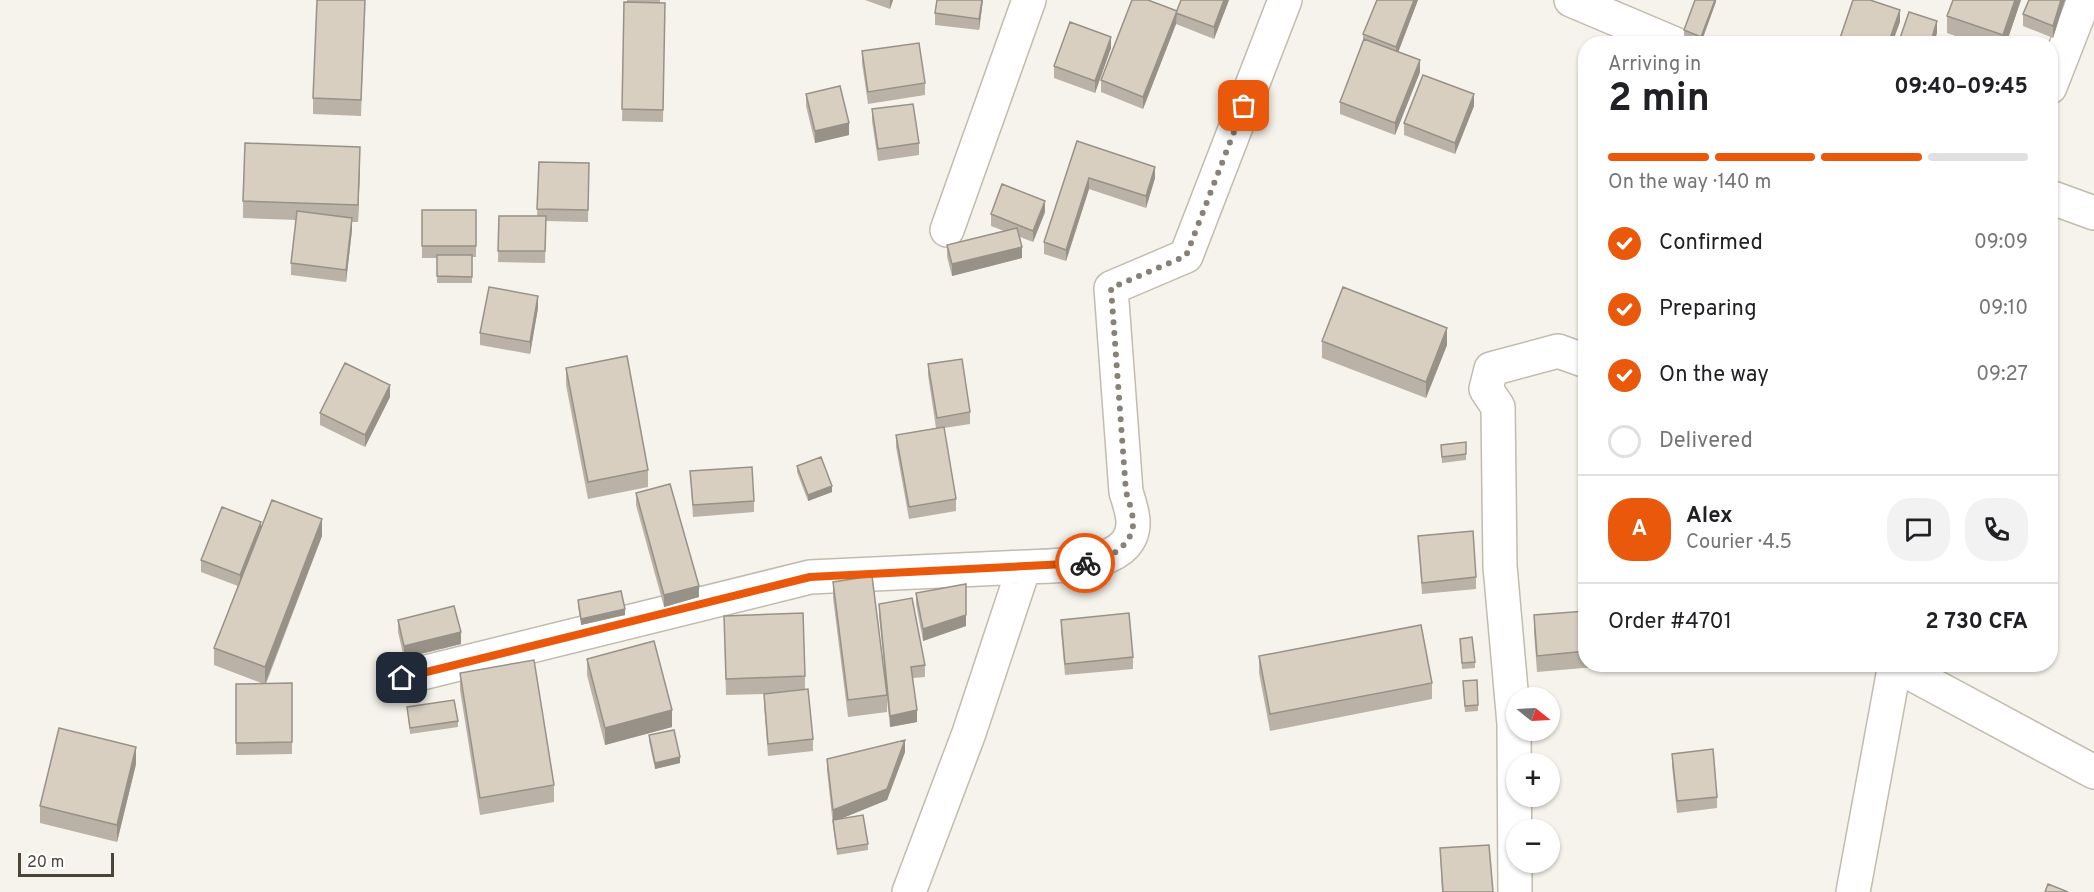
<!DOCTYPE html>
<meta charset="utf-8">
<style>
body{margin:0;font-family:Overpass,sans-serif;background:#f2f2f2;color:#202124;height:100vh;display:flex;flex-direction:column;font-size:22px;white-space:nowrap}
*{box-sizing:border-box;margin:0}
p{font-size:20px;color:#757577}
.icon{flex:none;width:33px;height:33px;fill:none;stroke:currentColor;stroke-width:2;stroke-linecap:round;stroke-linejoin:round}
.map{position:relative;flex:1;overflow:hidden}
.drawer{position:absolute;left:1578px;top:36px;width:480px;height:636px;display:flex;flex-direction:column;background:#fff;border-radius:24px;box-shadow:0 2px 4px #0004}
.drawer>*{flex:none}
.needle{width:39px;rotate:108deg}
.controls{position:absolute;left:1506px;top:687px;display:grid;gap:12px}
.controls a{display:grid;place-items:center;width:54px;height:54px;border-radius:50%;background:#fff;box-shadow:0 2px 4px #0004;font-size:30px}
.scale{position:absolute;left:18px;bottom:15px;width:96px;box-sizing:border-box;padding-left:6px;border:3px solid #4b4439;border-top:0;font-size:16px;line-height:21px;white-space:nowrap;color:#4b4439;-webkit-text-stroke:4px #fff;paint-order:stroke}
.pin{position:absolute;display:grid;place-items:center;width:51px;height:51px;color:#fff;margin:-26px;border-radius:12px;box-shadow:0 3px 9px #0006}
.courier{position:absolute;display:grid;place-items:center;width:60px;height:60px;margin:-30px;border:4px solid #ea580c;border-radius:50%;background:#fff;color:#222;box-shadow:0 2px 8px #0007}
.head em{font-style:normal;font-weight:700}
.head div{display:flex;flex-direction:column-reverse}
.head{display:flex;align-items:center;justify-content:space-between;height:102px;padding:0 30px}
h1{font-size:39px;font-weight:700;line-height:45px}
.bar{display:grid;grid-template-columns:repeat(4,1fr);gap:9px 6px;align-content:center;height:72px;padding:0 30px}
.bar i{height:8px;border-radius:4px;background:#e0e0e0}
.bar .current{background:#ea580c}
.bar p{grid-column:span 4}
.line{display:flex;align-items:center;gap:15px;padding:0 30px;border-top:2px solid #e0e0e0}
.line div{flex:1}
.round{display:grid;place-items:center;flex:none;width:63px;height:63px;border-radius:24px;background:#f2f2f2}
ol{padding:0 30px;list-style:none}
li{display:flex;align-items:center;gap:18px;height:66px}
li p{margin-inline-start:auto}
li .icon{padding:6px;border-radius:50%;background:#ea580c;color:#fff;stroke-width:4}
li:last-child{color:#757577}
li i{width:33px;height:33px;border:3px solid #e0e0e0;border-radius:50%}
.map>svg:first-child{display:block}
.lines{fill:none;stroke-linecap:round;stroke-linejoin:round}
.minor-casing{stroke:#c2bbae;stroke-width:36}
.minor{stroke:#fff;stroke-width:33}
.wall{fill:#bab2a6}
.shaded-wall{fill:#979187}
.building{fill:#d8cfc1;stroke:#979187;stroke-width:1.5}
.done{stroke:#878178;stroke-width:6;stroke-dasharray:0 10.8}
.route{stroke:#ea580c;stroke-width:8}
</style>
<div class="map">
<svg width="2094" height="892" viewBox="0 0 2094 892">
<rect width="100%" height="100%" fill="#f6f3ec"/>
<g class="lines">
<!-- minor casing -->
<g class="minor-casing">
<path id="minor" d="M1571 0 1675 44
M2050 87 2084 0
M2050 197 2094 213
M947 230 1029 0
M1895 665 2094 772
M402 678 810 577 1024 567
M909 892 969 733 1024 567C1056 565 1136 569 1133 520 1132 511 1129 501 1126 492L1111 288 1186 256 1285 0
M1515 892 1514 724 1500 566 1498 407 1486 389 1491 369 1558 351 1586 361
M1853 892 1895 664"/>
</g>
<!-- minor -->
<use href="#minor" class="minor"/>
</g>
<!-- wall -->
<path class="wall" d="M365 0 361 116 313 114V98Z
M627 0H660V3H665L663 122 622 121 624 2H627Z
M865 0H893L890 9Z
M937 0H983L979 30 935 25V13Z
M1229 0 1214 39 1176 24 1143 109 1101 92V80L1177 11Z
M1377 0H1418L1398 52 1420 72 1395 135 1340 114V102L1363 41V34Z
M1716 0 1701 43 1684 36V30Z
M1953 0H2021L2006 44H1978L1947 33V16Z
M2029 0H2065L2053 38 2023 26V14Z
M1111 48 1095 93 1054 78V66Z
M862 51 925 83V95L868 104 862 63Z
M806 94 849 135 815 143 806 106Z
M1474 106 1455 154 1404 135V123Z
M872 109 919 143V155L878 161 872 121Z
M1077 141 1155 178 1146 208 1089 189 1066 261 1044 254V242Z
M539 162 589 163 588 222 546 221 545 263 498 262 499 216H537Z
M360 164 358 222H352V230L346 282 291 275V263L296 220 243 218V201Z
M422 210H476V257H472V283H437V258H422Z
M1045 212 1033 242 1020 237 1022 258 952 276 947 257V245L1004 231 991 226V214Z
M538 308 530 354 480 345V333Z
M1586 319V336L1584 335V323Z
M1322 341 1447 345 1426 398 1322 358Z
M928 364 970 412V424L944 428 956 499V511L909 519 896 447V435L936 428 928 375Z
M566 368 648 470V487L588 499 566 385Z
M390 397 365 447 320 425V413Z
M1466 442V460L1442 463 1441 445Z
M797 466 832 492 808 501 797 472Z
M690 471 754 501V512L693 517Z
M636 493 699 597 664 607 636 505Z
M261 528 322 536 266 684 292 683V754L236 755V684H264L214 665V648L238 586 201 572V560Z
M1418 536 1476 577V589L1422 594Z
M833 582 885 675 879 616V604L925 665V677L913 678 917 722 890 727 887 700V712L848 717 833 598Z
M916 593 966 626 923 641 916 604Z
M578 600 625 615 581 625 578 606Z
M1586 611V664H1630L1537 672 1534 632V615Z
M724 616 805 676V690L813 739V751L768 756 764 705V694L726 695Z
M398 620 461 644 404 658 398 632Z
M1061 620 1133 657V669L1065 675 1061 631Z
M1460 639 1475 662V668L1462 669Z
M1259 656 1432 683V699L1270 731 1259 673Z
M587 659 672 727 605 745 587 675Z
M460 673 554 785V802L480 815 460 690Z
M1463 687 1478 705V711L1465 712Z
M407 707 458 721V727L410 734Z
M649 735 680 763 655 769 649 741Z
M905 752 887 800 840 819 868 844V850L837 855 833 826 827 770V759Z
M1672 754 1717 797V808L1677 813 1672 766Z
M136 764 117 842 40 823V806Z
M1440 848 1493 892H1442Z"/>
<!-- shaded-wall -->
<path class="shaded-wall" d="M890 0H893L890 9Z
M982 0H983L979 30V19Z
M1224 0H1229L1214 39V27Z
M1414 0H1418L1396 58V47Z
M1715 0H1716V2L1701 43V37Z
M2015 0H2021L2006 44H2003V35Z
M2061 0H2065L2053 38V26Z
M1900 10V22L1892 44H1888Z
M1177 11 1176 24 1143 109V97Z
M1937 21V33L1934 44H1930Z
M1111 37V48L1095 93V81Z
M1420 60V72L1395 135V123Z
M1474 94V106L1455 154V143Z
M849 123V135L815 143V131Z
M360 147V164L358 222V205Z
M1155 167V178L1146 208V196Z
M1089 178V189L1066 261V250Z
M1045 201V212L1033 242V231Z
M352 218V230L346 282V270Z
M1022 247V258L952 276V264Z
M538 296V308L530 354V342Z
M1447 328V345L1426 398V382Z
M390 385V397L365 447V435Z
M832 486V492L808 501V495Z
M322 519V536L265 684V667Z
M261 522V533L240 587V575Z
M699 586V597L664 607V595Z
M625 609V615L581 625V619Z
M966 615V626L923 641V629Z
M461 632V644L404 658V646Z
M672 710V727L605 745V728Z
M917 710V722L890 727V716Z
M905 740V752L887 800 833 822V810Z
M136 747V764L117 842V825Z
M680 757V763L655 769V763Z"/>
<!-- building -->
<path class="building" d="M317 0H365L361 100 313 98Z
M937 0H982L979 19 935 13Z
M1132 0H1148L1177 11 1143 97 1101 80Z
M1181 0H1224L1214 27 1176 13Z
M1377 0H1414L1396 47 1363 34Z
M1695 0H1715L1701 37 1684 30Z
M1853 0H1870L1900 10 1888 44H1838Z
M1953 0H2015L2003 35 1947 16Z
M2029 0H2061L2053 26 2023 14Z
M624 2 665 3 663 110 622 109Z
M1909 12 1937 21 1930 44H1898Z
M1070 22 1111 37 1095 81 1054 66Z
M1364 39 1420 60 1395 123 1340 102Z
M919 43 925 83 868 92 862 51Z
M1423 75 1474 94 1455 143 1404 123Z
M840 86 849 123 815 131 806 94Z
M913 104 919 143 878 149 872 109Z
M1077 141 1155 167 1146 196 1089 178 1066 250 1044 242Z
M245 143 360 147 358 205 243 201Z
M539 162 589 163 588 210 537 209Z
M1002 184 1045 201 1033 231 991 214Z
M422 210H476V246H422Z
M297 211 352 218 346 270 291 263Z
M499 216H546L545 251H498Z
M1017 228 1022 247 952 264 947 245Z
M437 255H472V277L437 276Z
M489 287 538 296 530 342 480 333Z
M1343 287 1447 328 1426 382 1322 341Z
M627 356 648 470 588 482 566 368Z
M962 359 970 412 937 418 928 364Z
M345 363 390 385 365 435 320 413Z
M944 427 956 499 909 507 896 435Z
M1466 442V454L1442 457 1441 445Z
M821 457 832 486 808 495 797 466Z
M752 467 754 501 693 505 690 471Z
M670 484 699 586 664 595 636 493Z
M272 500 322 519 265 667 214 648Z
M222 507 261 522 240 575 201 560Z
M1473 531 1476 577 1422 583 1418 536Z
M872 576 887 695 848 700 833 582Z
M966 584V615L923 629 916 593Z
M621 591 625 609 581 619 578 600Z
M912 598 925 665 911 667 917 710 890 716 879 604Z
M454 606 461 632 404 646 398 620Z
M1586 611V651L1537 656 1534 615Z
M803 613 805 676 726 679 724 616Z
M1129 613 1133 657 1065 664 1061 620Z
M1421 625 1432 683 1270 714 1259 656Z
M1472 637 1475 662 1462 663 1460 639Z
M654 641 672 710 605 728 587 659Z
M534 660 554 785 480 798 460 673Z
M1477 680 1478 705 1465 706 1463 681Z
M292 683V742L236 743V684Z
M808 689 813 739 768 744 764 694Z
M454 700 458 721 410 728 407 707Z
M59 728 136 747 117 825 40 806Z
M674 730 680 757 655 763 649 735Z
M905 740 887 789 833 810 827 759Z
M1713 749 1717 797 1677 801 1672 754Z
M863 815 868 844 837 849 833 820Z
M1489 845 1493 892H1443L1440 848Z
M2048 884 2068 892H2045Z"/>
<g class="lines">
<!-- done -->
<path class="done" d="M1085 563C1107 561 1135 545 1133 520 1132 511 1129 501 1126 492L1111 288 1186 256 1244 106"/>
<!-- route -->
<path class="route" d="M402 678 810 577 1085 563"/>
</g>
</svg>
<div class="controls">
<a><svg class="needle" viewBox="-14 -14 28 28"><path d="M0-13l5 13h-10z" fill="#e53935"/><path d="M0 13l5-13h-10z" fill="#757577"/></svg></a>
<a>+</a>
<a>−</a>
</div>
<div class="scale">20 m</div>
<div class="pin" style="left:1244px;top:106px;background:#ea580c"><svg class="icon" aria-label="bag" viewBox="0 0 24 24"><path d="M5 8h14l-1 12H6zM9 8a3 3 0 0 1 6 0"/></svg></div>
<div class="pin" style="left:402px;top:678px;background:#1f2937"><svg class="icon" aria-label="home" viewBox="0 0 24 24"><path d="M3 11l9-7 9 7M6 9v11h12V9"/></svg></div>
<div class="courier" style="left:1085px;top:563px"><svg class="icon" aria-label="bike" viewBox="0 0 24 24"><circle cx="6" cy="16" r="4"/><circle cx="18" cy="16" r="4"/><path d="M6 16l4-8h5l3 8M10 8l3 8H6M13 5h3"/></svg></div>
<section class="drawer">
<div class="head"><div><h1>2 min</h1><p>Arriving in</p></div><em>09:40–09:45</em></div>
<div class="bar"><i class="current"></i><i class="current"></i><i class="current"></i><i></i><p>On the way · 140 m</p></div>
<ol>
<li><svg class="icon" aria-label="check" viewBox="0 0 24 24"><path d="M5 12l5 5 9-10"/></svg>Confirmed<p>09:09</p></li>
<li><svg class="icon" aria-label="check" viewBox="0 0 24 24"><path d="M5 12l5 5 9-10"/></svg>Preparing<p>09:10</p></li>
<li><svg class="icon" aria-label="check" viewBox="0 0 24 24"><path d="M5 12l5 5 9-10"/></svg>On the way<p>09:27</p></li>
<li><i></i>Delivered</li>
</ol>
<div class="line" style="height:108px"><b class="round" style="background:#ea580c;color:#fff">A</b><div><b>Alex</b><p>Courier · 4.5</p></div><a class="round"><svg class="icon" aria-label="chat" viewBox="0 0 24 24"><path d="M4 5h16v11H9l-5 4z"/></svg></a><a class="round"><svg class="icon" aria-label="phone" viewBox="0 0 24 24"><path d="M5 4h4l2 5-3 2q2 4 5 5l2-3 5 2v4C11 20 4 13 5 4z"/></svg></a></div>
<div class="line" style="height:78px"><div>Order #4701</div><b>2 730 CFA</b></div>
</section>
</div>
